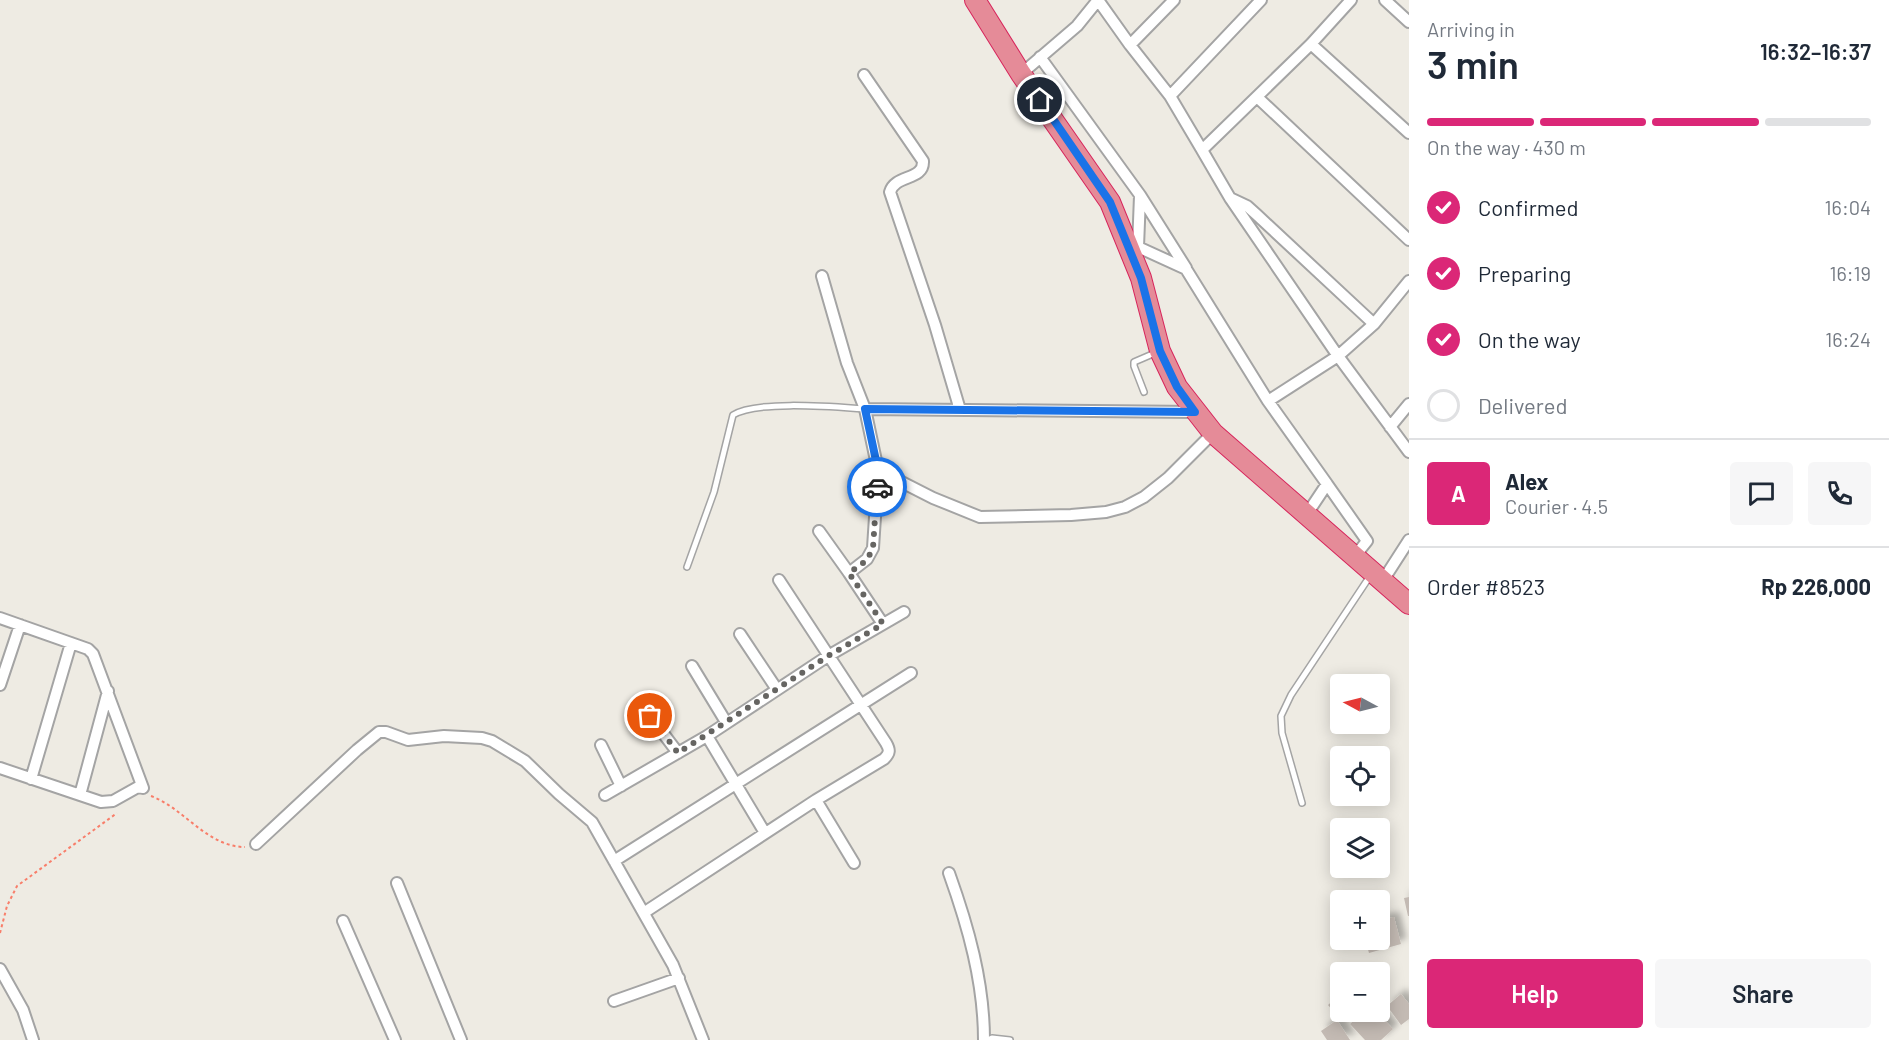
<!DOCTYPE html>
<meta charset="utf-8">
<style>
body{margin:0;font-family:Barlow,sans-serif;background:#f6f6f7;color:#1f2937;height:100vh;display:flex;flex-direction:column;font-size:22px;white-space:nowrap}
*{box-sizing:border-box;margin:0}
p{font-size:20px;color:#747a83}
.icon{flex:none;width:33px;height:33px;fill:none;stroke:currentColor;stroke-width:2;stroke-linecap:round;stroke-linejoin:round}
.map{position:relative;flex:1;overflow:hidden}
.panel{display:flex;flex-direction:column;background:#fff;width:480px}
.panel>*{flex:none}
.needle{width:39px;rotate:277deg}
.tools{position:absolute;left:1330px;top:674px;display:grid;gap:12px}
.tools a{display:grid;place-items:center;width:60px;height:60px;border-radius:6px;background:#fff;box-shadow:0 3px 15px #0003;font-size:30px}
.pin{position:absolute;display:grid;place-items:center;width:51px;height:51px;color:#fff;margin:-26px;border:3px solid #fff;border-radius:50%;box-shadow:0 2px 6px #0007}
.courier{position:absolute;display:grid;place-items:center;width:60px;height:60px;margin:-30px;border:4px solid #1a73e8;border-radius:50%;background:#fff;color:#222;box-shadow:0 2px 8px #0007}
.headline em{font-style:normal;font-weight:600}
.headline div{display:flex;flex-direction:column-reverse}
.headline{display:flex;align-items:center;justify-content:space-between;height:102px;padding:0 18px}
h1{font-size:39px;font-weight:600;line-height:45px}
.bar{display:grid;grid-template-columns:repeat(4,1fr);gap:9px 6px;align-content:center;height:72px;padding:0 18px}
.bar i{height:8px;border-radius:4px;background:#e0e1e3}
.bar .current{background:#db2777}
.bar p{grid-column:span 4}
.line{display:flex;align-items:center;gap:15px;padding:0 18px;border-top:2px solid #e0e1e3}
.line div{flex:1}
.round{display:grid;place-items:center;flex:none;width:63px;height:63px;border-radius:6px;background:#f6f6f7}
ol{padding:0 18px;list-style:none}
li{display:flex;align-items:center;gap:18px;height:66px}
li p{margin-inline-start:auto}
li .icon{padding:6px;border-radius:50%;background:#db2777;color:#fff;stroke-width:4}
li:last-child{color:#747a83}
li i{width:33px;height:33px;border:3px solid #e0e1e3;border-radius:50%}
.primary-button{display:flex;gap:12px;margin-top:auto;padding:12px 18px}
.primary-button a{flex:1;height:69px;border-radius:6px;background:#db2777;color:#fff;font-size:24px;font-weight:600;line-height:69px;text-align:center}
.primary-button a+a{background:#f6f6f7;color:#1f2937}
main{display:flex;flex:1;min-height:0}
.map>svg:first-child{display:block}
.building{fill:#c3bab3;filter:url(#shadow)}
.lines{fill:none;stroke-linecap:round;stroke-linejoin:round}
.lane-casing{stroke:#a4a4a4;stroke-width:8}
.street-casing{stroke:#a4a4a4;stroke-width:14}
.highway-casing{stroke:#d7255c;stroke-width:22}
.path{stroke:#f87e6a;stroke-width:2;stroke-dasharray:3 3;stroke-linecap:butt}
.lane{stroke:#fff;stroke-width:5}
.street{stroke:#fff;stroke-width:10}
.highway{stroke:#e58b98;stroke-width:20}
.done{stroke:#666562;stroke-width:6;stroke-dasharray:0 10.8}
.route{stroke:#1a73e8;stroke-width:8}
</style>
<main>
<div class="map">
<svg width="1409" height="1040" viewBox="0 0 1409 1040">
<defs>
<filter id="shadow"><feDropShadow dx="5.5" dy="-5.5" stdDeviation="3" flood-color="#0004"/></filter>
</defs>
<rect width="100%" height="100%" fill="#eeebe3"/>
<!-- building -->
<path class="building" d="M1409 897V916H1408L1404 898Z
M1394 917 1401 944 1369 953 1365 939H1380V920Z
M1341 993V1008L1335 1013 1328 1005Z
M1401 994 1409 1004V1019L1401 1025 1387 1006Z
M1364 1011H1376L1393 1029 1381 1040H1365L1350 1024Z
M1337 1020 1350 1040H1327L1321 1031Z"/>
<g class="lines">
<!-- lane casing -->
<g class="lane-casing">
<path id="lane" d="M1144 392 1134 366V362L1155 353
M687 567 714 492 733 415C756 400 835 407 865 409
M1302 803 1282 733 1281 716 1291 695 1370 576
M988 1040 992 1038 1010 1040"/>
</g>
<!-- street casing -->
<g class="street-casing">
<path id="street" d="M1385 0 1409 22
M1311 44 1409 133
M1130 45 1170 96 1261 0
M1040 57 1140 195 1186 268
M1021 74 1077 26 1098 0 1130 45 1174 0
M864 75 923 161C924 181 895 174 890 192L935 325 960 410
M1170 96 1202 150 1311 44 1351 0
M1257 97 1409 240
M1202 150 1230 198 1338 356 1409 452
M1230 198 1247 206 1257 215 1374 324
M1138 247 1140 196
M1130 251 1138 247 1186 269 1268 401 1327 484 1307 514
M822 276 847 363 865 409 1195 412
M1268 401 1338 356 1374 324 1409 281
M865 409 878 470 933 498 980 517 1071 515 1106 512 1125 507 1144 497 1168 478 1213 433
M1390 427 1409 404
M878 470 873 548 867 559 849 573 883 624
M1327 484 1367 541 1355 556
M819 531 849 573
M1382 582 1409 540
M0 618 88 649 93 654 143 788 138 787 113 801 101 802 0 768
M740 634 776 688
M692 666 726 722
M0 685 20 625
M650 716 678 753
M707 736 765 833
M601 745 621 786
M31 779 71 643
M80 795 108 691
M605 795 707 736 828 656 904 612
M816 800 854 863
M256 844 357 750 379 732H386L408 740 444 736 482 738 492 741 525 761 559 794 592 822 673 965 703 1040
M614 861 911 673
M949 873C968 926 984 982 984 1040
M397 883 461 1040
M645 912 816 800 884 759C890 753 890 750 886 743L779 580
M343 921 395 1040
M0 969 23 1010 33 1040
M614 1001 679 978"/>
</g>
<!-- highway casing -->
<g class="highway-casing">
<path id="highway" d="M975 0 1021 74 1110 202 1141 278 1160 351 1177 387 1213 433 1409 604"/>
</g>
<!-- path -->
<path class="path" d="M151 796C184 808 207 847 245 847
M0 933 7 906 17 886 117 813"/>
<!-- lane -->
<use href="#lane" class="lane"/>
<!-- street -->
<use href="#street" class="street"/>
<!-- highway -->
<use href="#highway" class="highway"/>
</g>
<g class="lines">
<!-- done -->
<path class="done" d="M650 716 678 753 828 656 883 624 849 573 867 560 873 548 877 487"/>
<!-- route -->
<path class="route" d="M877 487 878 470 865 409 1195 412 1177 387 1160 351 1141 278 1110 202 1040 100"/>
</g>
</svg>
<div class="tools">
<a><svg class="needle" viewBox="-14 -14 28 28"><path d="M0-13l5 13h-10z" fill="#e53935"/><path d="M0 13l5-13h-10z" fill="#747a83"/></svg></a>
<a><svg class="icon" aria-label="locate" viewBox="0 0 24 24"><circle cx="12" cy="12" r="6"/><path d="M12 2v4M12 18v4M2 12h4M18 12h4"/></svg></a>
<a><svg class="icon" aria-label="layers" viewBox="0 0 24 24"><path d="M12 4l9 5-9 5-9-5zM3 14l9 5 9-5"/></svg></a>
<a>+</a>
<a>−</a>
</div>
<div class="pin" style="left:650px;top:716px;background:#ea580c"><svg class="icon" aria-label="bag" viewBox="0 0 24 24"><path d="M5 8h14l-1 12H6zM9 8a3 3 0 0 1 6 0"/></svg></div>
<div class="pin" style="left:1040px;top:100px;background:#1f2937"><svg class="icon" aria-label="home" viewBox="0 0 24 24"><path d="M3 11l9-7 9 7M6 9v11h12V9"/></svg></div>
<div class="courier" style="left:877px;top:487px"><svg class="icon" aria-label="car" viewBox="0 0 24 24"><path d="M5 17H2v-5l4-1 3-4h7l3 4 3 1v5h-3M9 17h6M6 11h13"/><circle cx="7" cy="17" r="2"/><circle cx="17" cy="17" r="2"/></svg></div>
</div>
<section class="panel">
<div class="headline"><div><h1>3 min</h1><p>Arriving in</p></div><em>16:32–16:37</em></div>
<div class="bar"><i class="current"></i><i class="current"></i><i class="current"></i><i></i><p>On the way · 430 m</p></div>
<ol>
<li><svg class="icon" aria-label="check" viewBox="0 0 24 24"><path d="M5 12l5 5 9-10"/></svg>Confirmed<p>16:04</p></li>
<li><svg class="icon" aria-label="check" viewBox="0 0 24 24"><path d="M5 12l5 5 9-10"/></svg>Preparing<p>16:19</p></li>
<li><svg class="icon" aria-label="check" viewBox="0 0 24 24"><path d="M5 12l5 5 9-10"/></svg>On the way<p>16:24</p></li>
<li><i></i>Delivered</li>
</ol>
<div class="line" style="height:108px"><b class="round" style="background:#db2777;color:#fff">A</b><div><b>Alex</b><p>Courier · 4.5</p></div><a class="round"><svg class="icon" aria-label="chat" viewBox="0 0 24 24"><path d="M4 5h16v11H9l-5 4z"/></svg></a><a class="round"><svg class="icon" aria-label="phone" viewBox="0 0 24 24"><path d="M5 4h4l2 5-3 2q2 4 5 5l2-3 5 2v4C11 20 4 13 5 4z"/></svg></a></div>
<div class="line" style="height:78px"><div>Order #8523</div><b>Rp 226,000</b></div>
<div class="primary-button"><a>Help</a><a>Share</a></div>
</section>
</main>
